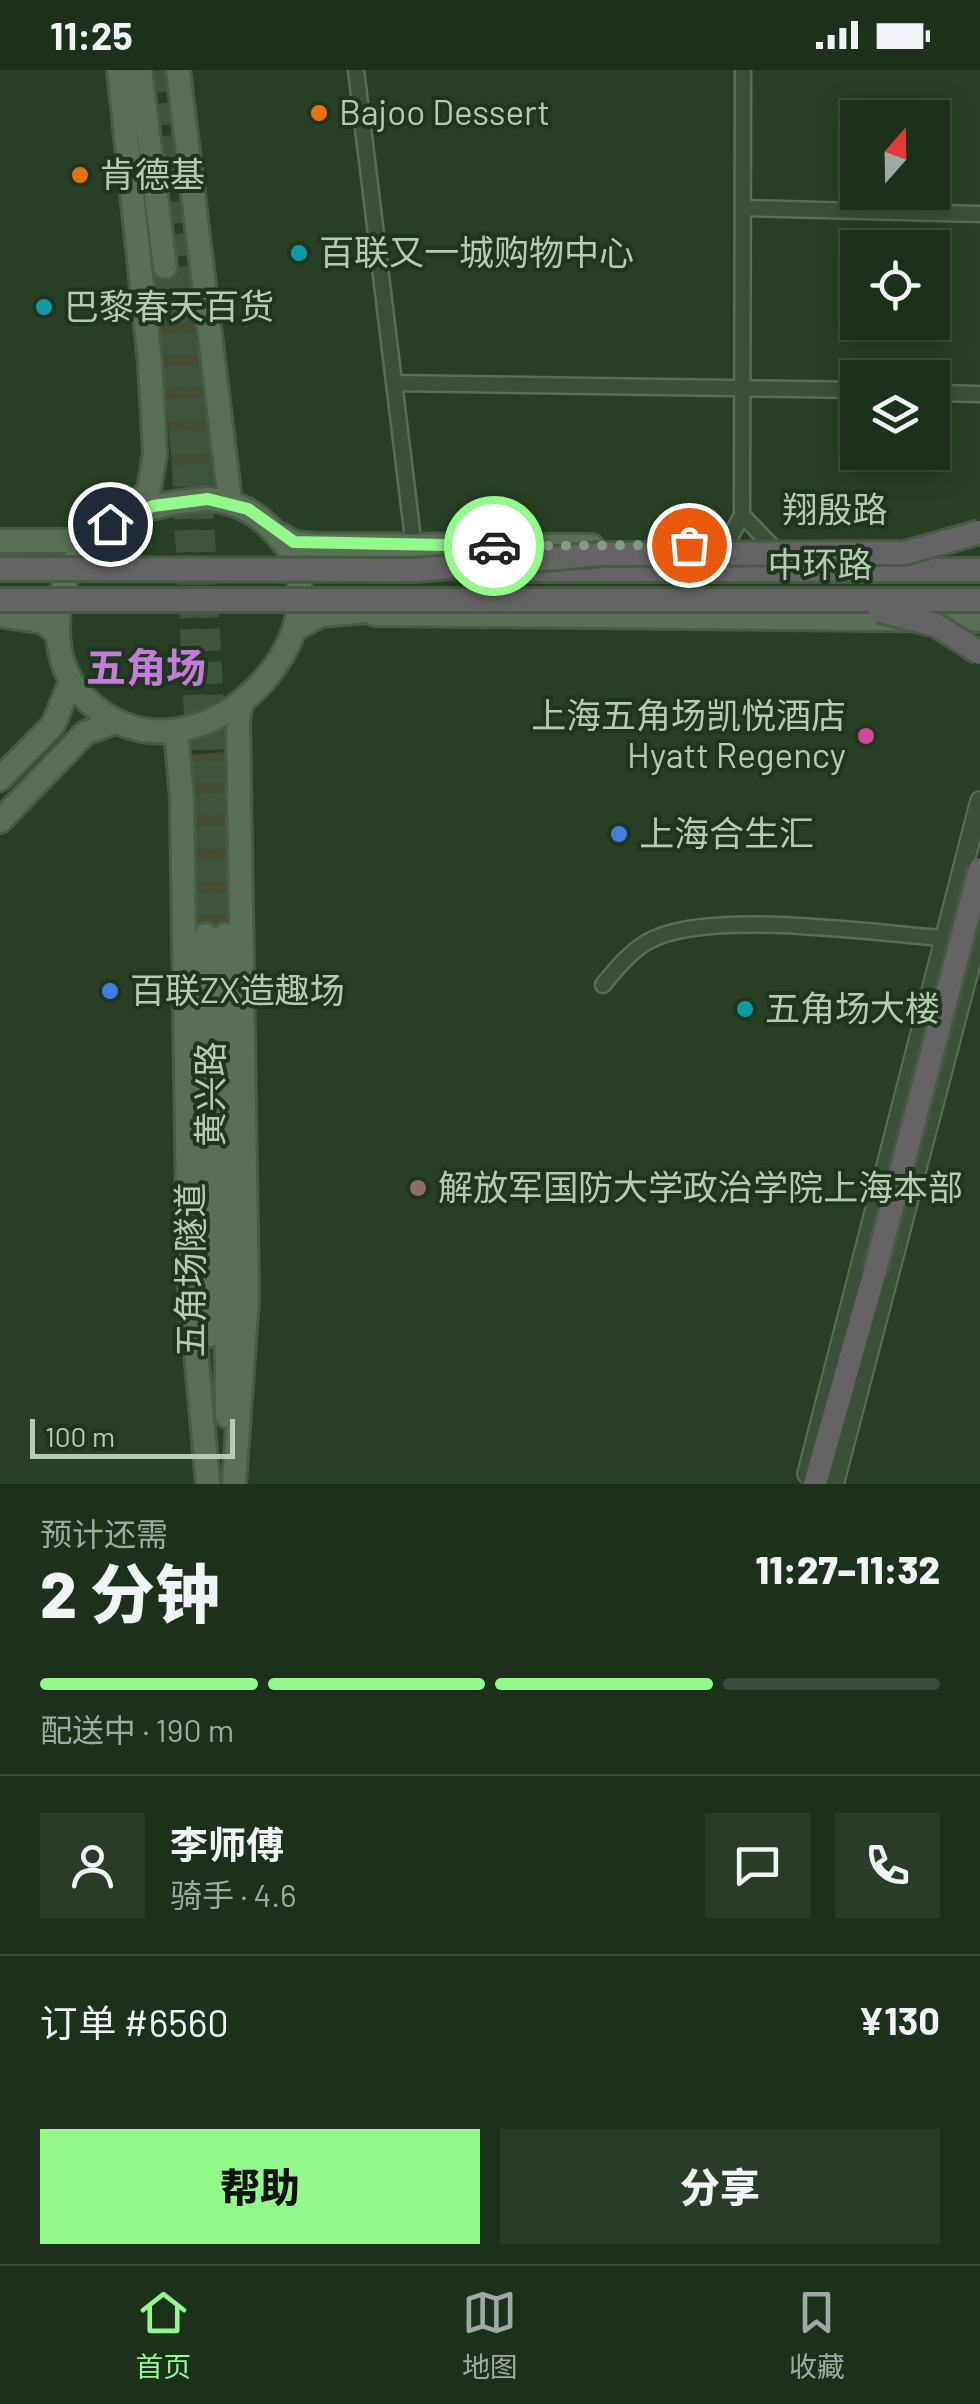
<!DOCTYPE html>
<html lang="zh">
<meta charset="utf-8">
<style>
body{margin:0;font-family:Barlow,"Noto Sans SC",sans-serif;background:#2a3c29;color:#f1f3f6;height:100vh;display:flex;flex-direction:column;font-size:38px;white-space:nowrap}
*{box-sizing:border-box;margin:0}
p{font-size:32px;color:#a0a9a3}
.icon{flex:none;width:55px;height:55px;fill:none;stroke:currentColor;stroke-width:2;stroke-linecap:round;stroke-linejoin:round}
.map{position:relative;height:1414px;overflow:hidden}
.drawer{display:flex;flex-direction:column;background:#1d301c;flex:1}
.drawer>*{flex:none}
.needle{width:65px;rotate:20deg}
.tools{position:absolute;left:840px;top:30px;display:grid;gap:20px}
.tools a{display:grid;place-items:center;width:110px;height:110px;border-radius:0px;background:#1d301c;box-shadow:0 5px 25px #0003,0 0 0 2px #3b4b3b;font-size:50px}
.scale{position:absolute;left:30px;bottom:25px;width:205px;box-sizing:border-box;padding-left:10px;border:5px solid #b7cab5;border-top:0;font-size:28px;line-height:35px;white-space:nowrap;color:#b7cab5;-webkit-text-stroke:8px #20351e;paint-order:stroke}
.pin{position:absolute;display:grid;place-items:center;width:85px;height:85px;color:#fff;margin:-42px;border:5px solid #fff;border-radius:50%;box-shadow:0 2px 10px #0007}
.courier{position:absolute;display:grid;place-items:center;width:100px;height:100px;margin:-50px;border:8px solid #92f98b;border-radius:50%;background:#fff;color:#222;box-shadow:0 2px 12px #0007}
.headline em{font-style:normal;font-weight:800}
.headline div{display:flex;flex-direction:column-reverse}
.headline{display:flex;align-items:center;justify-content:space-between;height:170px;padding:0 40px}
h1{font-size:65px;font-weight:800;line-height:75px}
.bar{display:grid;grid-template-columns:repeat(4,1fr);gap:15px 10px;align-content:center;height:120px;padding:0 40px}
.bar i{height:12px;border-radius:8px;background:#3b4b3b}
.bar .on{background:#92f98b}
.bar p{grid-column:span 4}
.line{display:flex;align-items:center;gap:25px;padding:0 40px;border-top:2px solid #3b4b3b}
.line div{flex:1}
.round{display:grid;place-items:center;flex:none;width:105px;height:105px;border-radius:0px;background:#2a3c29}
.button{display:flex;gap:20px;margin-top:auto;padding:20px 40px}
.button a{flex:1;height:115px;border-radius:0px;background:#92f98b;color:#111;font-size:40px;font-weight:800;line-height:115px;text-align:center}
.button a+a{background:#2a3c29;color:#f1f3f6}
.status{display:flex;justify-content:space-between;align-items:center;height:70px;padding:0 50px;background:#1d301c;direction:ltr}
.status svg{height:28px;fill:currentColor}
.tab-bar{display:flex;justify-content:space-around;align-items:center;height:140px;border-top:2px solid #3b4b3b;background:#1d301c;font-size:28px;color:#a0a9a3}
.tab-bar a{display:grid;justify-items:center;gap:5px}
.tab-bar .on{color:#92f98b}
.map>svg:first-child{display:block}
.green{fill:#454c32}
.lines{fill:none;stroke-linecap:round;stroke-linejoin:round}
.primary-tunnel{stroke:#3d553b;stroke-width:22;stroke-dasharray:22 11;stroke-linecap:butt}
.minor-casing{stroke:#596d57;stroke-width:19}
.tertiary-casing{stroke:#596d57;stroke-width:22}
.primary-casing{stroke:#475c45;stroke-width:28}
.trunk-casing{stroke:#465a44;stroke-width:28}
.minor{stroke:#3b5039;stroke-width:14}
.tertiary{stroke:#3b5039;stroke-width:18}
.primary{stroke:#597057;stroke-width:22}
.trunk{stroke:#666366;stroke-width:22}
.trunk-bridge-casing{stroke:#465a44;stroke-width:28;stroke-linecap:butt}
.trunk-bridge{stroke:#666366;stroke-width:22}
.done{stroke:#859a83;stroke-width:10;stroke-dasharray:0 18}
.route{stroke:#92f98b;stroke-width:12}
.food-dot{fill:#e8710a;stroke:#20351e;stroke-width:4}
.culture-dot{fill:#0f9aa8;stroke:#20351e;stroke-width:4}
.hotel-dot{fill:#d1479c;stroke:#20351e;stroke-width:4}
.shop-dot{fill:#3f7fe0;stroke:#20351e;stroke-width:4}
.education-dot{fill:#8d6e63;stroke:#20351e;stroke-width:4}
.labels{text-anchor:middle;stroke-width:8;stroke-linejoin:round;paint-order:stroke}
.poi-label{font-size:35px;fill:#b7cab5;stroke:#20351e;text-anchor:start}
.street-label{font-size:35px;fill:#b7cab5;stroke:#20351e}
.quarter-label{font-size:40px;font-weight:bold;fill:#c57bdd;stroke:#20351e}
</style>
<div class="status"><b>11:25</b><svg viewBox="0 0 49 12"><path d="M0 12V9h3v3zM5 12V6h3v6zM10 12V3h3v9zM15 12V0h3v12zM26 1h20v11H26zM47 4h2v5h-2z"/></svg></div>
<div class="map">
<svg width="980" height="1414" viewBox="0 0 980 1414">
<rect width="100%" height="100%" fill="#274025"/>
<!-- green -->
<path class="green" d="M194 195 217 415 174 417 153 199Z
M225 682 235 859H193L190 685Z"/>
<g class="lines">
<!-- primary-tunnel -->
<path class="primary-tunnel" d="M162 0 199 372 225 865
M165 197 182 382 206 865"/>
<!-- minor casing -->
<g class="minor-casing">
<path id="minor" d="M356 0 414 477
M745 138 980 144
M397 313 858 320
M932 323 980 324
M742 445 771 475
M726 475 742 445 743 0
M603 915C616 899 629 883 647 872 705 838 872 863 942 868"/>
</g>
<!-- tertiary casing -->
<g class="tertiary-casing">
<path id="tertiary" d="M807 1404 980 731
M834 1414 980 858"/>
</g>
<!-- primary casing -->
<g class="primary-casing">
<path id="primary" d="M119 0 150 292 155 384 149 419 131 443
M140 0 165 197
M178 0 230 431
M208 429C239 432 258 443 279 467 358 558 198 728 91 634 66 613 57 586 58 553 62 462 125 435 208 429Z
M281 465 294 473 317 475 592 476
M0 471H88
M375 544 980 550
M0 545 44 552 58 564
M295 559 321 545 393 539
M176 662 182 728 189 1205 208 1414
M0 709 53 655 70 614
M0 751 85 663 112 653
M206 865 210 1265
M225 865 227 1346
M234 1414 247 1228 238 650 241 633"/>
</g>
<!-- trunk casing -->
<g class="trunk-casing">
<path id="trunk" d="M519 500H980
M815 1414 875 1201"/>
</g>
<!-- minor -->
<use href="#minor" class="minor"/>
<!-- tertiary -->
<use href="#tertiary" class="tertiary"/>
<!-- primary -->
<use href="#primary" class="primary"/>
<!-- trunk -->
<use href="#trunk" class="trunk"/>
<!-- trunk-bridge casing -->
<g class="trunk-bridge-casing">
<path id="trunk-bridge" d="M0 499 416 500 603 484 905 483 980 462
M0 530H980
M880 541 936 555 980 583
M875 1201 980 799"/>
</g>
<!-- trunk-bridge -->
<use href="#trunk-bridge" class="trunk-bridge"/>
</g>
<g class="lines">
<!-- done -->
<path class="done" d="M494 476 689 475"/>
<!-- route -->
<path class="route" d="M110 454 153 436 208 429 248 439 294 472 494 476"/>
</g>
<!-- markers -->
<g class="food-dot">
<circle cx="319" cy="43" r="10"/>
<circle cx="80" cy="105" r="10"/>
</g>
<g class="culture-dot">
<circle cx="299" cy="183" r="10"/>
<circle cx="44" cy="237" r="10"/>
<circle cx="745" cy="939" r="10"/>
</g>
<circle class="hotel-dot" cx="866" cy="666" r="10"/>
<g class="shop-dot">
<circle cx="619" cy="764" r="10"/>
<circle cx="110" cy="921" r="10"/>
</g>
<circle class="education-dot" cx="418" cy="1118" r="10"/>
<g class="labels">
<!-- poi labels -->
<g class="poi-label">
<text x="339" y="55">Bajoo Dessert</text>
<text x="100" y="117">肯德基</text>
<text x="319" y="195">百联又一城购物中心</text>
<text x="64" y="249">巴黎春天百货</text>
<text x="846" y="658" text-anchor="end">上海五角场凯悦酒店<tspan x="846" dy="40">Hyatt Regency</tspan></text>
<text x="639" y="776">上海合生汇</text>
<text x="130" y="933">百联ZX造趣场</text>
<text x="765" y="951">五角场大楼</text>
<text x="438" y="1130">解放军国防大学政治学院上海本部</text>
</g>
<!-- street labels -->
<g class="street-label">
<text x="835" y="452">翔殷路</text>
<text x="820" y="507">中环路</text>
<text transform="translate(211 1024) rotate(-90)" y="12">黄兴路</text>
<text transform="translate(191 1200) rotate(-90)" y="12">五角场隧道</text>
</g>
<!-- quarter labels -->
<g class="quarter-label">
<text x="146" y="612">五角场</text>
</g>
</g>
</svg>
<div class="tools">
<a><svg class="needle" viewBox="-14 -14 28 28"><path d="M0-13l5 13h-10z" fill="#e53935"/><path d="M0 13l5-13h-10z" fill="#a0a9a3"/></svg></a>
<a><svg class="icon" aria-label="locate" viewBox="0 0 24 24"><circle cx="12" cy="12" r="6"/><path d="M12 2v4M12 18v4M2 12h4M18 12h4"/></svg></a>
<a><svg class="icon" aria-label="layers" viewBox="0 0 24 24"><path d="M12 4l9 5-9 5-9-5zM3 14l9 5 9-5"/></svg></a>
</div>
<div class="scale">100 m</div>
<div class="pin" style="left:689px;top:475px;background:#ea580c"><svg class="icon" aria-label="bag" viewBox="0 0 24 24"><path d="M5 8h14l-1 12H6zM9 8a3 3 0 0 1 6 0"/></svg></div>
<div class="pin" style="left:110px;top:454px;background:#1f2937"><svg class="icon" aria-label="home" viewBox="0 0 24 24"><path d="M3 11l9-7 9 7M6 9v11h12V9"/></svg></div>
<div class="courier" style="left:494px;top:476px"><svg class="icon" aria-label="car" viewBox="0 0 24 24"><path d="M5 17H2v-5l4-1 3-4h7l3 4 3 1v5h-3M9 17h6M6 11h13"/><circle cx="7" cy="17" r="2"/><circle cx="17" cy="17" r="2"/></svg></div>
</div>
<section class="drawer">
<div class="headline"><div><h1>2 分钟</h1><p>预计还需</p></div><em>11:27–11:32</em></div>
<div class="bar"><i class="on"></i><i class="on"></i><i class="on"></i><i></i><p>配送中 · 190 m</p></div>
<div class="line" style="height:180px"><a class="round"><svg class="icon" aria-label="person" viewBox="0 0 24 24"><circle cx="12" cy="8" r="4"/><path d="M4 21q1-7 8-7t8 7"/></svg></a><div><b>李师傅</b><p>骑手 · 4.6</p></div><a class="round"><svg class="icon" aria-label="chat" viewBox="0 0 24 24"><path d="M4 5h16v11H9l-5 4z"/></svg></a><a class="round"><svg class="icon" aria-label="phone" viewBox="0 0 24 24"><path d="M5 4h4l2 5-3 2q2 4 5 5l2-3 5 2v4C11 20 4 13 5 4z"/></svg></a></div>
<div class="line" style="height:130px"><div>订单 #6560</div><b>¥130</b></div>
<div class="button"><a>帮助</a><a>分享</a></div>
</section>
<nav class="tab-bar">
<a class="on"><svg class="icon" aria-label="home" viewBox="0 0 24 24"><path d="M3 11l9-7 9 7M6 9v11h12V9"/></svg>首页</a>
<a><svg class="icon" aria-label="map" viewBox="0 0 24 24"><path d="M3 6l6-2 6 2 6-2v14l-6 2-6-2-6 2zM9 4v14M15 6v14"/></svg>地图</a>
<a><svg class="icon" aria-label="saved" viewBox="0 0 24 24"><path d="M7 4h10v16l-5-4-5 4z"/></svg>收藏</a>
</nav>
